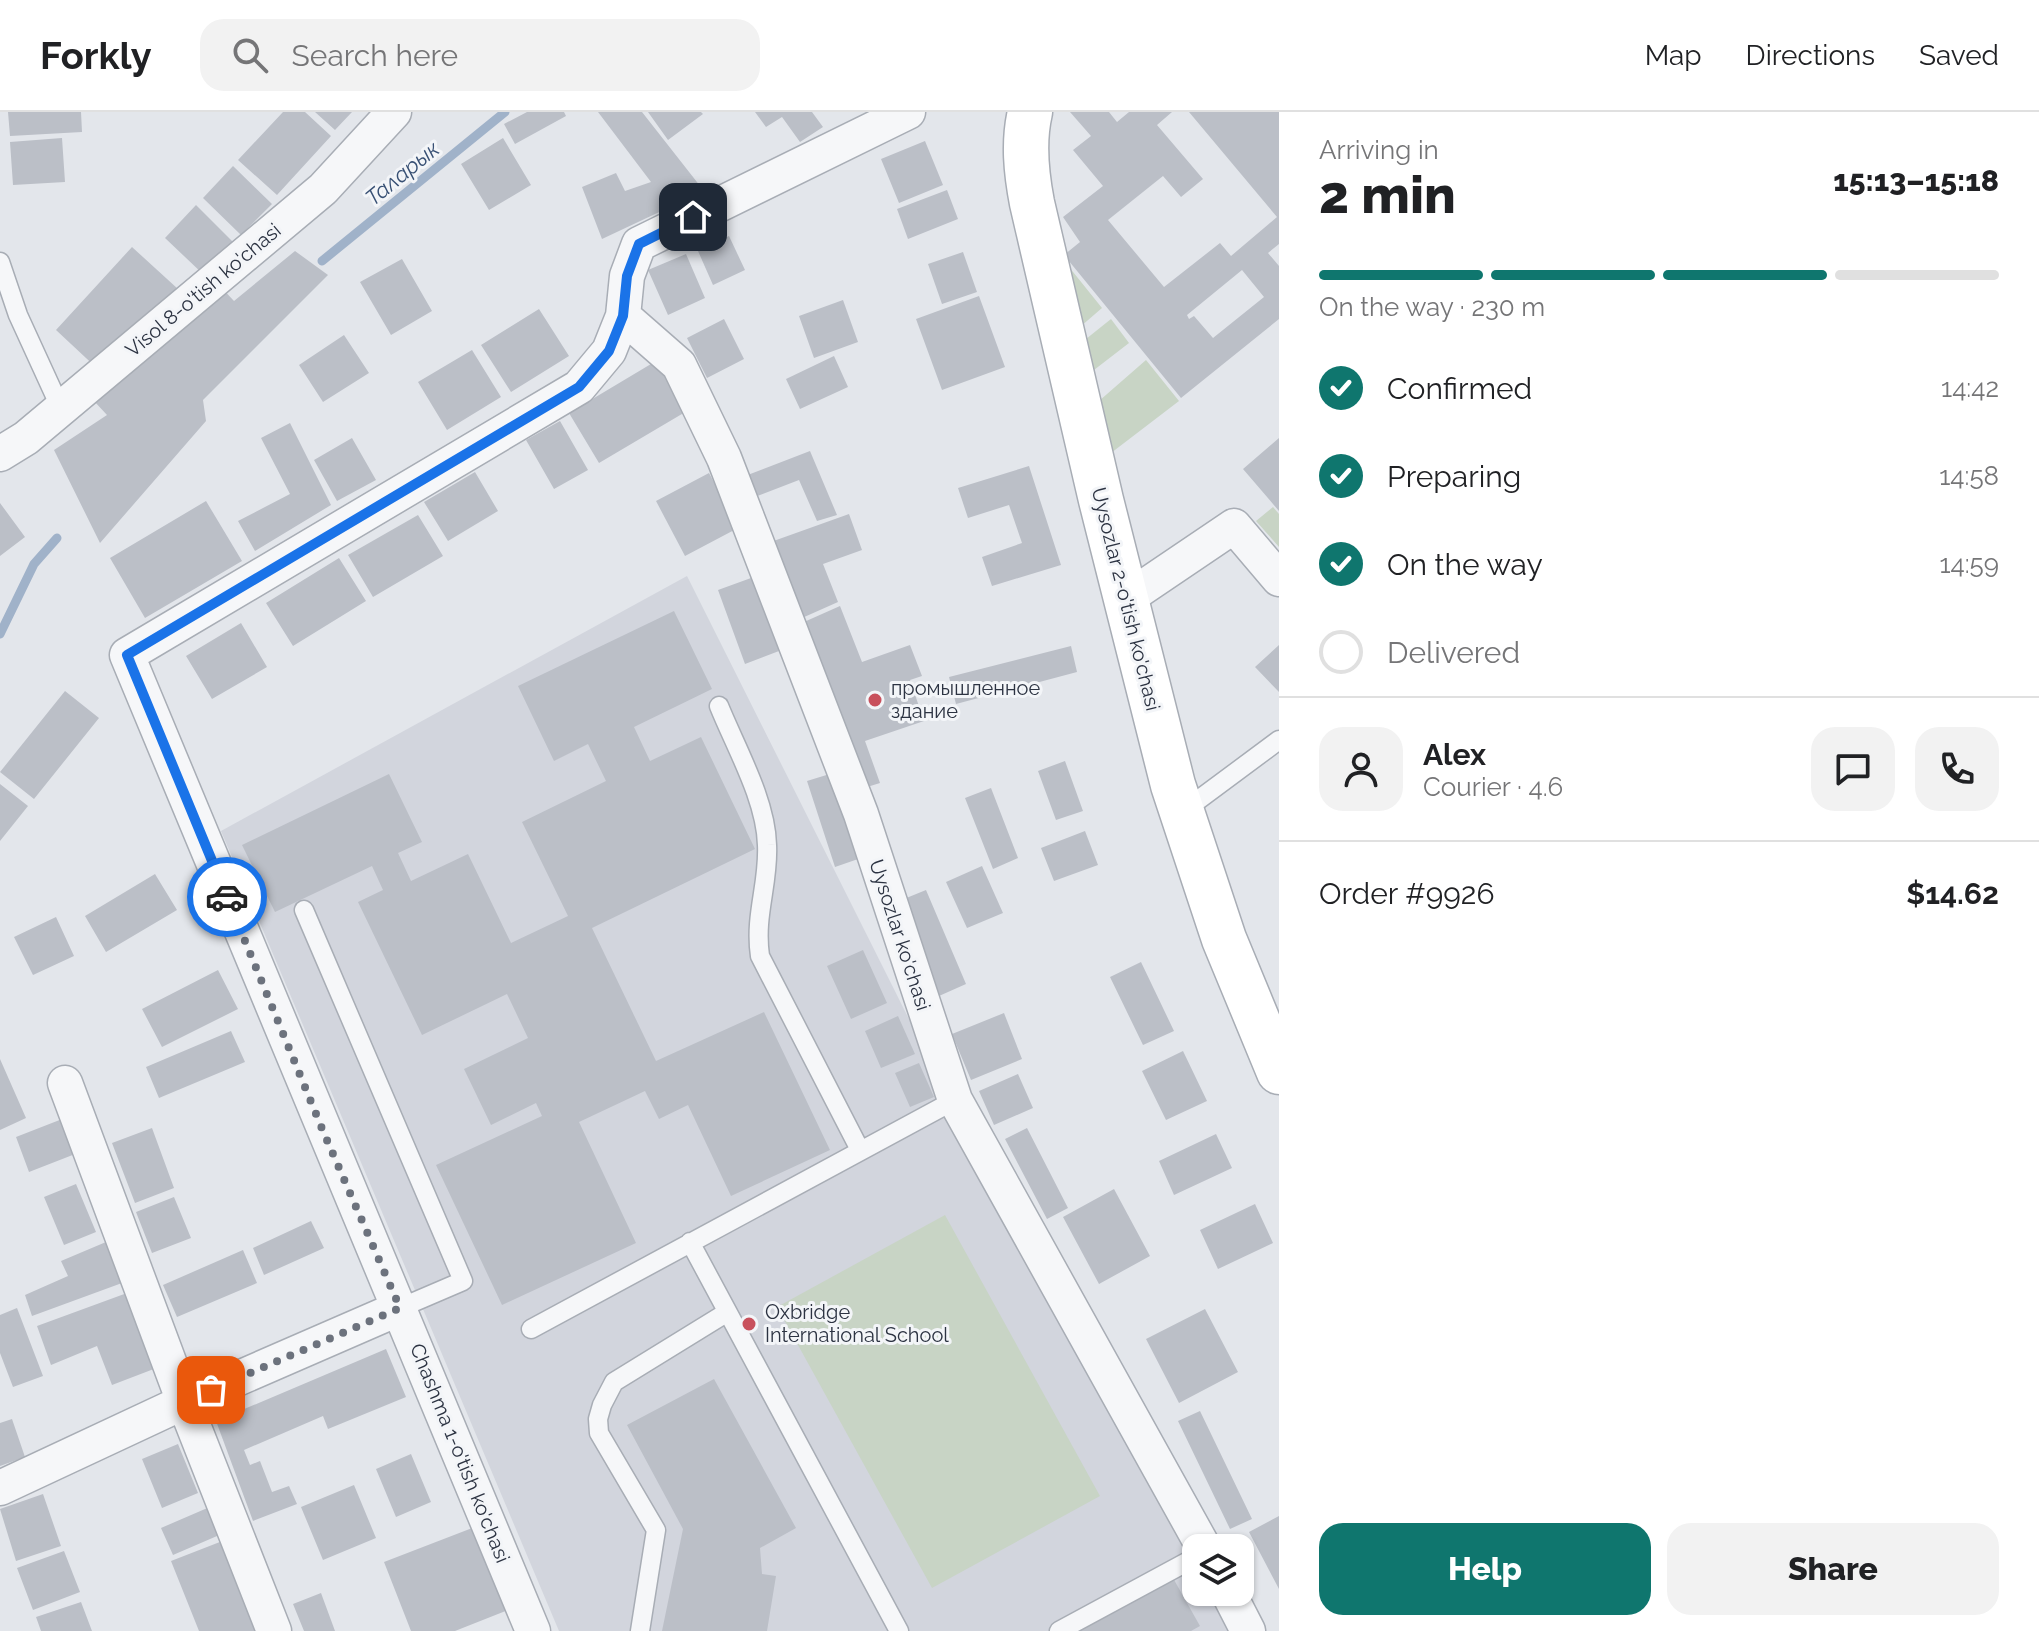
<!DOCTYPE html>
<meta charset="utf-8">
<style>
body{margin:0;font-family:Raleway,sans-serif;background:#f2f2f2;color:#202124;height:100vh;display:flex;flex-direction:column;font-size:30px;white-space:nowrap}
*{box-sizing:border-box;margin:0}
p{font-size:26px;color:#757577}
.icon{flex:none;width:44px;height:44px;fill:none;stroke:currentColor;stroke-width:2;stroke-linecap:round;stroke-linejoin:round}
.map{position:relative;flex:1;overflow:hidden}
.details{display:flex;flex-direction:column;background:#fff;width:760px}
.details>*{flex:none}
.buttons{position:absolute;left:1182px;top:1422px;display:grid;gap:16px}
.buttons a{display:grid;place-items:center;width:72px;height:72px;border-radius:16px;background:#fff;box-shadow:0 2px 6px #0004;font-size:40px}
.pin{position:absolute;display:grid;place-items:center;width:68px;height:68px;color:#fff;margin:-34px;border-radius:16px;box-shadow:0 4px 12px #0006}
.courier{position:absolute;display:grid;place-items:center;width:80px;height:80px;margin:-40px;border:6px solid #1a73e8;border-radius:50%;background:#fff;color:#222;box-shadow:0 2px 10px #0007}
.overview em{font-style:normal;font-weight:800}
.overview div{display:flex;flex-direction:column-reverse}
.overview{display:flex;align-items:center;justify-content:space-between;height:136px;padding:0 40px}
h1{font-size:52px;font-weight:800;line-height:60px}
.bar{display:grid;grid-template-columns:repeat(4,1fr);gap:12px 8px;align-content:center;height:96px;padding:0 40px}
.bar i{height:10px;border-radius:6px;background:#e0e0e0}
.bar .current{background:#0f766e}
.bar p{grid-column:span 4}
.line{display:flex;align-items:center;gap:20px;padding:0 40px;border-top:2px solid #e0e0e0}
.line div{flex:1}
.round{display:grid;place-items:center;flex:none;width:84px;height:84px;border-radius:24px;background:#f2f2f2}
ol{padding:0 40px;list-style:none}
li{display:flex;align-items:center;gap:24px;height:88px}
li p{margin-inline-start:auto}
li .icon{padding:8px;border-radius:50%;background:#0f766e;color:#fff;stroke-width:4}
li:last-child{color:#757577}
li i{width:44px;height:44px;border:4px solid #e0e0e0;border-radius:50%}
.action{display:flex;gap:16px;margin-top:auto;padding:16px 40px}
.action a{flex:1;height:92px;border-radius:24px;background:#0f766e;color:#fff;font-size:32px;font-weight:800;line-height:92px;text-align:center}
.action a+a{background:#f2f2f2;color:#202124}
header{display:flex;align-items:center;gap:48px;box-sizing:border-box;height:112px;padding:0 40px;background:#fff;border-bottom:2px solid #e0e0e0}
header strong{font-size:38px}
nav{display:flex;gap:44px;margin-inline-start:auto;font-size:28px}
.search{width:560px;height:72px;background:#f2f2f2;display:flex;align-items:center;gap:20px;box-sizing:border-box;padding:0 28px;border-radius:24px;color:#757577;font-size:30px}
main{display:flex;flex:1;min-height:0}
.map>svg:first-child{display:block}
.built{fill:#d2d5dd}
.green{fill:#c8d4c5}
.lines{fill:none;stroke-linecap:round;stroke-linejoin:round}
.stream{stroke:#a0b2c9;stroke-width:9}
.building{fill:#bbbfc7;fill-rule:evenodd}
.lane-casing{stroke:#a8adb5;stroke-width:21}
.street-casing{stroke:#a8adb5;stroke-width:37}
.secondary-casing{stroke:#a8adb5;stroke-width:47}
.lane{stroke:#f6f7f9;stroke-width:18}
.street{stroke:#f6f7f9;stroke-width:34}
.secondary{stroke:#fff;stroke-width:44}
.done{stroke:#6c727d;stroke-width:8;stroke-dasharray:0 14.4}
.route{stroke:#1a73e8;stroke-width:10}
.poi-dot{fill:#c8505c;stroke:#f3f5f8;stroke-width:3}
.labels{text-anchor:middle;stroke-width:6;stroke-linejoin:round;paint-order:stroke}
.street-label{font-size:20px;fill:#2c3342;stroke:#f3f5f8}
.poi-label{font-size:20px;fill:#2c3342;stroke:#f3f5f8;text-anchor:start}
.water-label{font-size:22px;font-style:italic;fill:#385074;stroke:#f3f5f8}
</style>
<header>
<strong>Forkly</strong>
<div class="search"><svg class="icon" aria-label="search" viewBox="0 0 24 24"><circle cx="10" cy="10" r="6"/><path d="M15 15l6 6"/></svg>Search here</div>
<nav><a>Map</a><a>Directions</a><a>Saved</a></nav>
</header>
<main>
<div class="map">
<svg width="1279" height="1519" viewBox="0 0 1279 1519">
<rect width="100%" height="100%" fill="#e3e6eb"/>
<!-- built -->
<path class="built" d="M687 464 941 971 1196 1453V1480H1210L1231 1519H559L221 719Z"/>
<!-- green -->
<path class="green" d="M1065 150 1102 196 1080 215Z
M1111 207 1129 231 1094 258 1086 227Z
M1146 248 1179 289 1111 341 1099 289Z
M1273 395 1279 402V435L1256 409Z
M945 1103 1100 1384 932 1476 777 1195Z"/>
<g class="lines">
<!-- stream -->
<path class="stream" d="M322 149 505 0
M0 522 34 452 57 426"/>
</g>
<!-- building -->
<path class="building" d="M8 0H81L82 20 10 24Z
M283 0H305L331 24 277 83 238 48Z
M315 0H352L335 18Z
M527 0H564L566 4 515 32 504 12Z
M598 0H642L704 79 602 127 582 75 616 61 625 79 651 70Z
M648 0H701L703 2 668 28Z
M755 0H812L823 15 800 30 782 5 766 15Z
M1070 0H1109L1117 10 1129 0H1172L1157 13 1203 67 1181 85 1163 64 1108 108 1164 175 1220 131 1231 144 1277 105 1189 0H1279V132L1268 141 1279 154V207L1181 286 1064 143 1080 130 1063 105 1103 74 1073 38 1091 24ZM1242 158 1264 185 1213 226 1194 204 1189 207 1187 203Z
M62 26 65 70 13 73 10 30Z
M503 26 531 73 489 98 461 52Z
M925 29 943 73 899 91 881 47Z
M233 54 272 92 241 123 203 86Z
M947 78 958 107 908 127 897 97Z
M196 93 234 131 204 163 165 126Z
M729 124 745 158 713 173 698 139Z
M132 135 178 177 101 260 56 218Z
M295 139 328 163 203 288 206 309 100 431 54 338 107 303 94 289 218 172 234 189Z
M963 140 977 180 942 192 928 152Z
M686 142 705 186 668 203 648 158Z
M402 147 432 199 391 223 360 170Z
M979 184 1005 255 942 278 916 207Z
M843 188 858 230 814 246 799 204Z
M539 197 569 244 511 280 481 233Z
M724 207 744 247 707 266 687 226Z
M344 223 369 261 323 290 299 253Z
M472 238 501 285 447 318 418 270Z
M834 244 848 275 800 297 786 267Z
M656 249 687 299 599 351 569 301Z
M560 309 588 358 554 377 526 328Z
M290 311 331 393 255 439 238 409 290 382 261 326Z
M352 326 376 368 337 389 314 348Z
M1279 326V399L1243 357Z
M810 339 837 403 817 409 799 368 752 386 745 364Z
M1029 354 1061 453 992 474 982 445 1022 431 1009 393 968 406 958 376Z
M475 360 498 399 448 429 424 390Z
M709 361 738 416 685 444 656 389Z
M206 389 242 449 145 506 110 446Z
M0 391 25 425 0 444Z
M849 402 862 438 823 452 838 490 802 506 768 431Z
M418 403 443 444 373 485 348 443Z
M339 446 366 489 293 534 266 491Z
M751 466 779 539 745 552 718 478Z
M840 494 862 550 910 533 922 564 910 568 924 609 865 629 880 671 867 675 804 510Z
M674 499 712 577 634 615 650 649 701 625 755 737 592 816 656 949 764 900 830 1038 731 1084 688 993 659 1007 645 979 579 1010 636 1131 502 1193 436 1053 542 1004 536 991 491 1013 464 957 528 926 507 882 422 923 358 790 383 778 372 754 275 800 242 733 389 662 422 730 398 741 411 769 468 742 511 831 568 804 522 710 606 669 588 632 554 649 518 574Z
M241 511 267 555 212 587 186 544Z
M1279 533V580L1255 555Z
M1071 534 1077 560 956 592 949 565Z
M65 579 99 606 34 687 0 660Z
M1065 649 1083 699 1056 708 1038 659Z
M833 661 861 746 835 755 807 669Z
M0 672 28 694 0 729Z
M991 676 1018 746 993 757 965 686Z
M1085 719 1098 753 1054 769 1041 736Z
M982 754 1003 801 967 816 946 770Z
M155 762 177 798 106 840 85 804Z
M926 778 966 872 939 884 899 789Z
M56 805 74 844 33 863 14 825Z
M863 838 887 891 851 907 827 854Z
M1141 850 1174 919 1143 933 1110 865Z
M218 858 238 897 162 935 142 897Z
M1004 901 1022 947 971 968 952 922Z
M898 904 915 942 881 956 865 919Z
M231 919 245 950 159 986 146 955Z
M1183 939 1207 989 1166 1008 1142 959Z
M0 947 26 1006 0 1018Z
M919 951 934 985 910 995 895 961Z
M1018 962 1033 996 994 1013 979 979Z
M75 1002 88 1037 29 1060 16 1025Z
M152 1016 174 1076 135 1091 112 1031Z
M1027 1016 1068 1096 1047 1107 1005 1027Z
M1216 1022 1232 1056 1174 1083 1159 1049Z
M76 1072 96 1120 64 1133 44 1085Z
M1114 1077 1150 1144 1099 1172 1063 1105Z
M174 1085 191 1126 152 1141 136 1100Z
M1255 1092 1273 1131 1218 1157 1200 1118Z
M311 1109 324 1136 264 1163 253 1136Z
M106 1130 122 1171 32 1204 25 1183 68 1164 61 1149Z
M243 1138 257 1171 177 1205 163 1173Z
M127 1181 159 1255 112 1273 97 1234 51 1253 37 1214Z
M17 1196 43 1264 13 1275 0 1241V1203Z
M1205 1197 1238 1260 1179 1291 1146 1227Z
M386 1237 406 1285 328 1317 323 1304 244 1338 250 1353 260 1349 272 1380 289 1374 297 1392 253 1409 216 1309Z
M714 1267 796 1416 760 1436 762 1462 776 1464 767 1519H662L683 1417 627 1313Z
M1200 1299 1252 1407 1230 1417 1178 1309Z
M12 1307 25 1345 0 1354V1311Z
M178 1332 198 1381 162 1396 142 1347Z
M411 1342 431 1390 396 1405 376 1357Z
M354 1373 376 1426 323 1448 301 1395Z
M43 1382 61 1434 16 1449 0 1397Z
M212 1394 224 1421 173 1443 161 1416Z
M1279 1404V1477L1249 1420Z
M480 1413 513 1496 455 1519H411L384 1450Z
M225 1428 261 1519H199L171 1449Z
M64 1439 80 1480 33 1498 17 1456Z
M1173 1466 1200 1514 1191 1519H1079Z
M321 1481 335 1519H304L293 1492Z
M81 1490 92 1519H41L36 1505Z"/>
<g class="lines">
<!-- lane casing -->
<g class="lane-casing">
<path id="lane" d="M0 150 18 203 61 297
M719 594C736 636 766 688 767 733 769 772 754 803 760 844L860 1038
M1182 700 1279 628
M304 798 463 1169 400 1196
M690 1130 899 1519
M531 1217 955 988
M640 1519 656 1418 599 1321 598 1307 602 1293 614 1270 726 1201
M1059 1519 1196 1445"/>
</g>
<!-- street casing -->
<g class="street-casing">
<path id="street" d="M623 204 679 253 724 346 861 702 955 988 1204 1436
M0 342 26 326 323 77 394 0
M1126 487 1234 414 1279 467
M65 971 184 1290 274 1519
M0 1376 184 1290 400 1196
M1228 1480 1248 1519
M533 1519 127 543 579 275 609 239 623 204 627 164 639 132 908 0"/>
</g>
<!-- secondary casing -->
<g class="secondary-casing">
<path id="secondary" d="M1030 0C1023 30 1026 60 1032 91L1101 388 1173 673 1224 827 1279 960"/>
</g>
<!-- lane -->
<use href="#lane" class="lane"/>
<!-- street -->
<use href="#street" class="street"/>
<!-- secondary -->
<use href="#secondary" class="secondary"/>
</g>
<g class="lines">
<!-- done -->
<path class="done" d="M211 1278 400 1196 323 1019 227 785"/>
<!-- route -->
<path class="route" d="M227 785 127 543 579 275 609 239 623 204 627 164 639 132 693 105"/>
</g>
<!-- markers -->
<g class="poi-dot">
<circle cx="875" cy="588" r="8"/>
<circle cx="749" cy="1212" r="8"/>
</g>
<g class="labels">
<!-- street labels -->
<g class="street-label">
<text transform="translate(203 178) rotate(-40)" y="7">Visol 8-o'tish ko'chasi</text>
<text transform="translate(1126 487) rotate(76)" y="7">Uysozlar 2-o'tish ko'chasi</text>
<text transform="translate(900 823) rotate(72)" y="7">Uysozlar ko'chasi</text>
<text transform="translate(460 1341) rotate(68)" y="7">Chashma 1-o'tish ko'chasi</text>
</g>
<!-- poi labels -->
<g class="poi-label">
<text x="891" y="583">промышленное<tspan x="891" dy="23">здание</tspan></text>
<text x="765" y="1207">Oxbridge<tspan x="765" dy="23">International School</tspan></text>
</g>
<!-- water labels -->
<g class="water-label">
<text transform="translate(402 61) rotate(-39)" y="8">Таларык</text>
</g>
</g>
</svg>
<div class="buttons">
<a><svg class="icon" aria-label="layers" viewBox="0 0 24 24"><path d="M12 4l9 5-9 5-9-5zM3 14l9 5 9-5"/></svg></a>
</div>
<div class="pin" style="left:211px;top:1278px;background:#ea580c"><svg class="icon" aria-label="bag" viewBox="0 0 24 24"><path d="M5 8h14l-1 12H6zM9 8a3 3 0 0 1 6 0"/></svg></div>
<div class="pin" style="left:693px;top:105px;background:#1f2937"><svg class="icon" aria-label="home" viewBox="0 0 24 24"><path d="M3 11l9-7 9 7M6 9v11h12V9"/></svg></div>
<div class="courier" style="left:227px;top:785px"><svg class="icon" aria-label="car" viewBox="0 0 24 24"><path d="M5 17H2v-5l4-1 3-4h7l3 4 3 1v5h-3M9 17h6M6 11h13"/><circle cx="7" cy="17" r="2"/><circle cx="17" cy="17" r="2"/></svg></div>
</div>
<section class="details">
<div class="overview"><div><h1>2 min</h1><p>Arriving in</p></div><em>15:13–15:18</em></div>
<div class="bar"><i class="current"></i><i class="current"></i><i class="current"></i><i></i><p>On the way · 230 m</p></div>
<ol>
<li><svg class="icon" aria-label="check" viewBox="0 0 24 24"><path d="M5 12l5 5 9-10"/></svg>Confirmed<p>14:42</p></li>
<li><svg class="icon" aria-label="check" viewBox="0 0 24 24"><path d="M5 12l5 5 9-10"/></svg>Preparing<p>14:58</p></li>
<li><svg class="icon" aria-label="check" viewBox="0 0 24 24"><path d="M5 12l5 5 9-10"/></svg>On the way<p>14:59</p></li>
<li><i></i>Delivered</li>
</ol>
<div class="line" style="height:144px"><a class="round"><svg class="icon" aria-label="person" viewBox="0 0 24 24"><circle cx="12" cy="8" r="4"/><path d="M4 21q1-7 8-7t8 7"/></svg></a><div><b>Alex</b><p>Courier · 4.6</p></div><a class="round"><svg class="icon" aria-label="chat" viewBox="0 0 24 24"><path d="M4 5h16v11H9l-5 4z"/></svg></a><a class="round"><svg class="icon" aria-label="phone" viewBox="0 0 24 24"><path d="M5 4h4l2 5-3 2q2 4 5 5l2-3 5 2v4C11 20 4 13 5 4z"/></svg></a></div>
<div class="line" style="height:104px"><div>Order #9926</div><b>$14.62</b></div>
<div class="action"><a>Help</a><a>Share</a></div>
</section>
</main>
